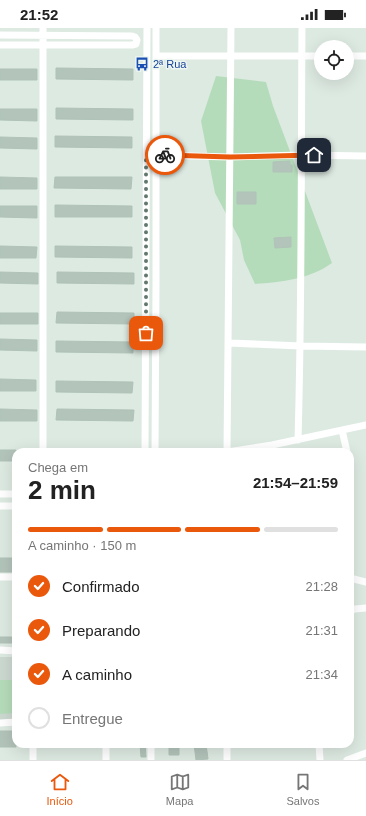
<!DOCTYPE html>
<html lang="pt">
<meta charset="utf-8">
<style>
body{margin:0;font-family:Arial,sans-serif;background:#f6f6f6;color:#222;height:100vh;display:flex;flex-direction:column;font-size:15px;white-space:nowrap}
*{box-sizing:border-box;margin:0}
p{font-size:13px;color:#767676}
.icon{flex:none;width:22px;height:22px;fill:none;stroke:currentColor;stroke-width:2;stroke-linecap:round;stroke-linejoin:round}
.map{position:relative;flex:1;overflow:hidden}
.sheet{position:absolute;left:12px;top:420px;width:342px;height:300px;display:flex;flex-direction:column;background:#fff;border-radius:12px;box-shadow:0 4px 16px #0002}
.sheet>*{flex:none}
.buttons{position:absolute;left:314px;top:12px;display:grid;gap:8px}
.buttons a{display:grid;place-items:center;width:40px;height:40px;border-radius:50%;background:#fff;box-shadow:0 4px 16px #0002;font-size:20px}
.pin{position:absolute;display:grid;place-items:center;width:34px;height:34px;color:#fff;margin:-17px;border-radius:8px;box-shadow:0 2px 6px #0006}
.courier{position:absolute;display:grid;place-items:center;width:40px;height:40px;margin:-20px;border:3px solid #ea580c;border-radius:50%;background:#fff;color:#222;box-shadow:0 1px 5px #0007}
.summary em{font-style:normal;font-weight:700}
.summary div{display:flex;flex-direction:column-reverse}
.summary{display:flex;align-items:center;justify-content:space-between;height:68px;padding:0 16px}
h1{font-size:26px;font-weight:700;line-height:30px}
.bar{display:grid;grid-template-columns:repeat(4,1fr);gap:6px 4px;align-content:center;height:48px;padding:0 16px}
.bar i{height:5px;border-radius:3px;background:#e0e0e0}
.bar .on{background:#ea580c}
.bar p{grid-column:span 4}
ol{padding:0 16px;list-style:none}
li{display:flex;align-items:center;gap:12px;height:44px}
li p{margin-inline-start:auto}
li .icon{padding:4px;border-radius:50%;background:#ea580c;color:#fff;stroke-width:4}
li:last-child{color:#767676}
li i{width:22px;height:22px;border:2px solid #e0e0e0;border-radius:50%}
.status{display:flex;justify-content:space-between;align-items:center;height:28px;padding:0 20px;background:#fff;direction:ltr}
.status svg{height:11px;fill:currentColor}
.tab-bar{display:flex;justify-content:space-around;align-items:center;height:56px;border-top:1px solid #e0e0e0;background:#fff;font-size:11px;color:#767676}
.tab-bar a{display:grid;justify-items:center;gap:2px}
.tab-bar .on{color:#ea580c}
.map>svg:first-child{display:block}
.built{fill:#ccd9d1}
.green{fill:#b5dcba}
.building{fill:#b3c4bb;stroke:#b0c3b8}
.lines{fill:none;stroke-linecap:round;stroke-linejoin:round}
.minor{stroke:#fff;stroke-width:7}
.done{stroke:#62776d;stroke-width:4;stroke-dasharray:0 7.2}
.route{stroke:#ea580c;stroke-width:5}
.labels{text-anchor:middle;stroke-width:3;stroke-linejoin:round;paint-order:stroke}
.transit-label{font-size:11px;fill:#164399;stroke:#eef6f1;text-anchor:start}
</style>
<div class="status"><b>21:52</b><svg viewBox="0 0 49 12"><path d="M0 12V9h3v3zM5 12V6h3v6zM10 12V3h3v9zM15 12V0h3v12zM26 1h20v11H26zM47 4h2v5h-2z"/></svg></div>
<div class="map">
<svg width="366" height="732" viewBox="0 0 366 732">
<rect width="100%" height="100%" fill="#ddeae2"/>
<!-- built -->
<path class="built" d="M0 629H16V693H0Z"/>
<!-- green -->
<path class="green" d="M216 48 266 54 273 78 332 235C310 251 282 254 255 256L244 232 240 212 215 165 201 93Z
M0 652H16V685L0 686Z"/>
<!-- building -->
<path class="building" d="M56 40 133 41V52L56 51Z
M0 41H37V52H0Z
M56 80 133 81V92L56 91Z
M0 81H37V93L0 92Z
M55 108 132 109V120L55 119Z
M0 109 37 110V121L0 120Z
M290 133V137H292V144H273V134Z
M0 149 37 150V161H0Z
M55 149H132L131 161 54 160Z
M237 164H256V176H237Z
M55 177 132 178V189H55Z
M0 178H37V190L0 189Z
M291 209V219L275 220 274 210Z
M0 218 37 219 36 230H0Z
M55 218 132 219V230L55 229Z
M0 244 38 245V256L0 255Z
M57 244 134 245V256L57 255Z
M57 284 134 285V296L56 295Z
M0 285H38V296H0Z
M0 311 37 312V323L0 322Z
M56 313 133 314V325L56 324Z
M0 351 36 352V363H0Z
M56 353 133 354 132 365 56 364Z
M0 381 37 382V393H0Z
M57 381 134 382 133 393 56 392Z
M0 422H16V433H0Z
M0 530H16V544H0Z
M0 609H12V615H0Z
M0 703H16V719H0Z
M140 716H145L146 729H141Z
M194 716H206L208 731 196 732Z
M169 719H179V727H169Z"/>
<g class="lines">
<!-- minor -->
<path class="minor" d="M0 7 132 8 135 9 137 12 136 16 132 17H0
M156 28H321
M347 28H366
M152 127 230 129 300 127 366 128
M229 315 301 318 366 319
M342 402 347 424
M298 412C302 274 301 137 302 0
M227 423 231 0
M43 424V0
M145 424 147 0
M155 424 156 257V0
M227 424 272 417 366 397
M0 466H16
M0 478H16
M0 549H16
M350 550 366 554
M350 583 355 581 366 580
M0 622 16 623
M0 695 16 694
M33 716V732
M106 716V732
M151 716V732
M319 716 320 732
M227 732V716
M347 732 366 725"/>
</g>
<g class="lines">
<!-- done -->
<path class="done" d="M146 305V126L165 127"/>
<!-- route -->
<path class="route" d="M165 127 230 129 314 127"/>
</g>
<!-- icons -->
<defs>
<g id="bus-bare" transform="scale(1.08)"><path d="M-5-6H5V4H4V6H2V4H-2V6H-4V4H-5ZM-3.5-4V0h7V-4ZM-3.5 1.2v1.5H-2V1.2ZM2 1.2v1.5H3.5V1.2Z" fill="#1a4fb4" stroke="#eef6f1" stroke-width="2.5" paint-order="stroke"/></g>
</defs>
<g fill-rule="evenodd">
<use href="#bus-bare" x="142" y="36"/>
</g>
<g class="labels">
<!-- transit labels -->
<g class="transit-label">
<text x="153" y="40">2ª Rua</text>
</g>
</g>
</svg>
<div class="buttons">
<a><svg class="icon" aria-label="locate" viewBox="0 0 24 24"><circle cx="12" cy="12" r="6"/><path d="M12 2v4M12 18v4M2 12h4M18 12h4"/></svg></a>
</div>
<div class="pin" style="left:146px;top:305px;background:#ea580c"><svg class="icon" aria-label="bag" viewBox="0 0 24 24"><path d="M5 8h14l-1 12H6zM9 8a3 3 0 0 1 6 0"/></svg></div>
<div class="pin" style="left:314px;top:127px;background:#1f2937"><svg class="icon" aria-label="home" viewBox="0 0 24 24"><path d="M3 11l9-7 9 7M6 9v11h12V9"/></svg></div>
<div class="courier" style="left:165px;top:127px"><svg class="icon" aria-label="bike" viewBox="0 0 24 24"><circle cx="6" cy="16" r="4"/><circle cx="18" cy="16" r="4"/><path d="M6 16l4-8h5l3 8M10 8l3 8H6M13 5h3"/></svg></div>
<section class="sheet">
<div class="summary"><div><h1>2 min</h1><p>Chega em</p></div><em>21:54–21:59</em></div>
<div class="bar"><i class="on"></i><i class="on"></i><i class="on"></i><i></i><p>A caminho · 150 m</p></div>
<ol>
<li><svg class="icon" aria-label="check" viewBox="0 0 24 24"><path d="M5 12l5 5 9-10"/></svg>Confirmado<p>21:28</p></li>
<li><svg class="icon" aria-label="check" viewBox="0 0 24 24"><path d="M5 12l5 5 9-10"/></svg>Preparando<p>21:31</p></li>
<li><svg class="icon" aria-label="check" viewBox="0 0 24 24"><path d="M5 12l5 5 9-10"/></svg>A caminho<p>21:34</p></li>
<li><i></i>Entregue</li>
</ol>
</section>
</div>
<nav class="tab-bar">
<a class="on"><svg class="icon" aria-label="home" viewBox="0 0 24 24"><path d="M3 11l9-7 9 7M6 9v11h12V9"/></svg>Início</a>
<a><svg class="icon" aria-label="map" viewBox="0 0 24 24"><path d="M3 6l6-2 6 2 6-2v14l-6 2-6-2-6 2zM9 4v14M15 6v14"/></svg>Mapa</a>
<a><svg class="icon" aria-label="saved" viewBox="0 0 24 24"><path d="M7 4h10v16l-5-4-5 4z"/></svg>Salvos</a>
</nav>
